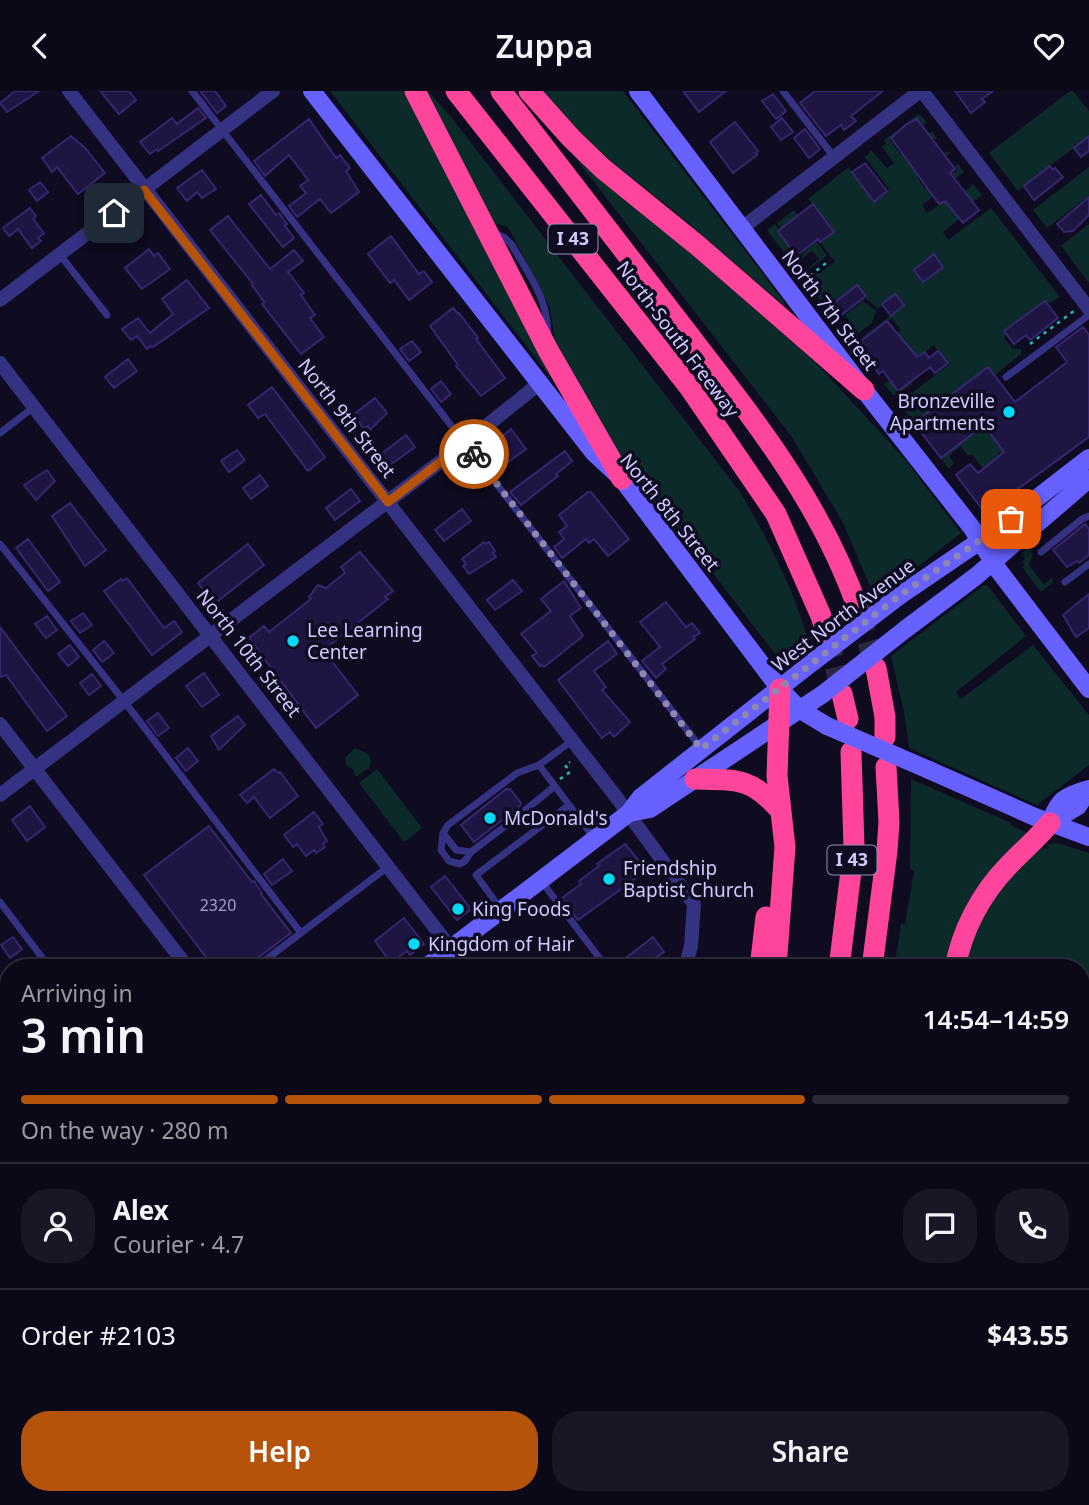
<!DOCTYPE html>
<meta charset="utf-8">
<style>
body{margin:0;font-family:"Noto Sans",sans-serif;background:#191625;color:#f1f3f6;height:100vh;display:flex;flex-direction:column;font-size:26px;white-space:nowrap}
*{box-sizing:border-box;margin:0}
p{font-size:23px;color:#9a9aa2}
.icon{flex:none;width:38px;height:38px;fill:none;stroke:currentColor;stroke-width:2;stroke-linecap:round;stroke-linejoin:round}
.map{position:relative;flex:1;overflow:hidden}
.details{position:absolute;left:0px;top:868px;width:1090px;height:546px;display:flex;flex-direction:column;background:#0b0818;border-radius:28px 28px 0 0;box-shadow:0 4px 10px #0003,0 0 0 2px #2b2937}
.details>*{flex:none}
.pin{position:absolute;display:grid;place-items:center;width:60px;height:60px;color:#fff;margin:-30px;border-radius:14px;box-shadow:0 4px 10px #0006}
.courier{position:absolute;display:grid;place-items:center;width:70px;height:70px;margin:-35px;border:5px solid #b45309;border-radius:50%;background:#fff;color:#222;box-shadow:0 2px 9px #0007}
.overview em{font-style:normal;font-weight:600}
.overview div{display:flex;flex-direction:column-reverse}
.overview{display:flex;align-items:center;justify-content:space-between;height:119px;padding:0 21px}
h1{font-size:46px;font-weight:600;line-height:52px}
.bar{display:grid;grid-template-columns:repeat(4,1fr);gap:10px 7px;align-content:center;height:84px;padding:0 21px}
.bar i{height:9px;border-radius:5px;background:#2b2937}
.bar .active{background:#b45309}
.bar p{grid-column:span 4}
.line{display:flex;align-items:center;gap:18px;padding:0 21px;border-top:2px solid #2b2937}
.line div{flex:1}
.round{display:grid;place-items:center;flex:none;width:74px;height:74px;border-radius:28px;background:#191625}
.cta{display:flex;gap:14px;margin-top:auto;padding:14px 21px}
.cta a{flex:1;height:80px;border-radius:28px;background:#b45309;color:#fff;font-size:28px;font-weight:600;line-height:80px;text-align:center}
.cta a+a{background:#191625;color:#f1f3f6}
header{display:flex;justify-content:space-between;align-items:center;height:91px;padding:0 21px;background:#0b0818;font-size:32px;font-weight:600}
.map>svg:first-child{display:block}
.green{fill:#0d2a2a}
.building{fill:#1f1542;stroke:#362670;stroke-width:2}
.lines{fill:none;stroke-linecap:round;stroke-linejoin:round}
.highway-tunnel{stroke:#2c2841;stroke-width:21;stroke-dasharray:21 10;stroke-linecap:butt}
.path{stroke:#24b9b3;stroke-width:2.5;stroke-dasharray:3.5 5;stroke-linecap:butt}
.lane{stroke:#363283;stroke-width:7}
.street{stroke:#363283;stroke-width:14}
.secondary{stroke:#6761ff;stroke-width:18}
.highway{stroke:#ff459b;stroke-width:21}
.secondary-bridge{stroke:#6761ff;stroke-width:18}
.done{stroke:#8d87b1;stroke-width:7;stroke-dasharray:0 12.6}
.route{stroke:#b45309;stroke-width:9}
.poi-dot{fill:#00d8f5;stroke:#0f0b20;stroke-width:2.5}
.labels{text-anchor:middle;stroke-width:7;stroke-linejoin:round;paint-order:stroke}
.number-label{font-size:16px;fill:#a49dd0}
.shield{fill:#0f0b20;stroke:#9791bc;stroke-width:2}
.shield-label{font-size:18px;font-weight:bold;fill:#d1caff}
.street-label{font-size:19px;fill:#d1caff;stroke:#0f0b20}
.poi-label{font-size:19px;fill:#d1caff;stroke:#0f0b20;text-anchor:start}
</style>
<header><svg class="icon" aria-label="back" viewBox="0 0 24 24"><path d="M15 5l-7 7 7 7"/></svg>Zuppa<svg class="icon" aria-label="heart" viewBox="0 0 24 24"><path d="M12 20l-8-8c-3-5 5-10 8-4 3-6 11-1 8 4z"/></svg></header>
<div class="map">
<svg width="1089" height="1414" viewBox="0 0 1089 1414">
<rect width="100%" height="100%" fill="#0f0b20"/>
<!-- green -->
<path class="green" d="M330 0H405L556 292 552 288Z
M423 0H428L452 27 740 401C769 450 796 502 810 557L785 576 712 481 674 440 604 343 556 258 550 216 508 136 490 131Z
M535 0H623L785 212 782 213 679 124 598 60Z
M1070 0H1073L1089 20V45L1018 100 989 62Z
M917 24H921L927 32 922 35 920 29 916 28 897 40 890 49 901 64 932 40 937 47 907 70 918 85 947 60 950 62 918 87 924 97 936 95 957 79 955 75 958 73 964 81C948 93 936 104 922 114L927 122 945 110 951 117 963 102 973 93 982 104 971 112 954 120 959 128 943 141 948 149 991 117 1060 206 1048 213 1045 210 1005 240 1006 243 1004 248 1013 257 1021 258V263L995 284 988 276 914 332 899 312 951 272H947L934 254 911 272 912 293 897 304H893L884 293 890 289 909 256 903 249 870 273 865 267 901 239 892 227 864 248 863 246 904 214 898 206 889 214 878 217 866 208 868 204 866 205 857 195 832 214 837 221 832 225 803 187 820 182 835 171 820 151 834 140 808 108 849 76 874 110 887 100 889 98 864 65H867L871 59 887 77 894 72 882 56 886 52 884 49Z
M579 65 815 271 904 367 961 442 876 509 843 432 792 346 576 68Z
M1089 76V105L1047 137 1033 119Z
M794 119 827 165 801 184 819 168 812 160 794 174 792 172 813 155 798 166 811 154 791 130 781 137 777 132Z
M775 133 797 167 791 171 767 139Z
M1089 133V192L1061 155Z
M863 210 876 220 872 232 857 243 854 239 846 242 842 237V232L849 229 845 224Z
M984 334 1004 361 998 362V366L983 378 972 363 968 365 961 355 949 365 954 372 949 378 941 367Z
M1028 457 1033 463 1029 474 1044 494 1051 487 1053 488V491L1041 501 1022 476 1025 474 1022 471 1025 467 1022 462Z
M984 494 988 495 1026 545 956 601 961 608 1033 554 1089 624V674L1037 714 909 657 904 621 891 565Z
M355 657 368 663 371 670 369 677 358 685H355L353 678 346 674 345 667Z
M377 678 422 737 404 751 359 692Z
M911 688 1011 732V734L1026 741 1028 745 945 877H894L901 833H905L914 780 910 778Z
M1057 752 1089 762V1402L1073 1414H902L901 1405H1082V877H964L977 838 1004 790 1041 756 1048 758 1049 756 1044 754Z"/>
<!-- building -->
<path class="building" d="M15 0H39L7 21 0 12Z
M100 0H129L136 9 119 23Z
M200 0H215L226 15 217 22Z
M683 0H726L699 21Z
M815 0H883L851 25 856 30 844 39 841 34 826 45 800 12Z
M955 0H993L982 8 985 11 971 22Z
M773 3 786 20 776 28 762 10Z
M198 17 206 27 158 60 157 58 150 63 140 51 172 27 177 33Z
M782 27 793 41 781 49 771 36Z
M309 28 336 67 340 64 350 77 346 80 359 101 331 122 320 108 297 126 289 115 306 102 300 95 308 89 289 64 265 85 254 70Z
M917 28 955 78 950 82 979 119 963 132 945 110 939 113 891 47 908 32Z
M735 31 758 60 756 62 757 64 733 82 710 51Z
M805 38 820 58 809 67 794 47Z
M71 45 85 57 105 82 78 103 57 76 52 81 42 67Z
M1089 45V60L1081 66 1074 57Z
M865 72 887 100 874 111 852 81Z
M1050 75 1053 79 1055 77 1063 86 1034 109 1024 95Z
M202 79 216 98 202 107 197 101 187 110 177 97Z
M40 91 48 101 37 110 29 99Z
M261 104 276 124 279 122 287 133 285 135 294 147 283 156 249 113Z
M1089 106V124L1073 140 1064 141 1057 133Z
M813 113 834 141 820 151 818 148 796 165 778 140Z
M30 117 36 125 33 128 44 142 38 147 41 150 32 157 18 138 9 145 3 137Z
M228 125 270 178 294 159 303 170 288 181 304 202 301 204 315 224 310 227 324 246 301 263 262 213 264 211 252 194 253 193 210 139Z
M391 145 419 183 424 180 432 191 409 209 394 189 390 192 368 163Z
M149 158 154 165 158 162 170 178 142 198 125 177Z
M934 163 943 176 923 191 914 179Z
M187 189 209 217 153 256 151 255 147 258 137 245 131 249 122 238 138 227 150 242 173 223 162 208Z
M857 194 866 205 840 225 832 214Z
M895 203 904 214 891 225 882 213Z
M1045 210 1058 227 1030 249 1026 244 1014 253 1004 240Z
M453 217 458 223 459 222 478 247 476 248 505 287 481 305 456 275 458 274 430 235Z
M887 230 917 266 925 261 929 267 938 260 948 272 935 282 930 276 898 300 883 280 879 283 872 273 874 271 862 255 864 254 861 250Z
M1083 236 1089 244V346L985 422 956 384 970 373 978 382 1004 361 984 334 941 367 914 332 988 276 1015 311 1067 271 1056 256Z
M412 250 421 261 409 270 400 258Z
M128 268 137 280 114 297 105 286Z
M441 290 451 303 441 311 431 298Z
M272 296 325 366 308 380 265 323 258 327 248 314Z
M375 307 387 322 370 339 368 335 364 338 353 324Z
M511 338 526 358 495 381 481 363Z
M406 344 415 356 390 374 388 371 386 373 380 364Z
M237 359 245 369 229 381 221 370Z
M565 360 572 370 556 383 558 385 521 414 510 401Z
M47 379 55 390 36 409 24 394Z
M260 384 268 395 251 408 243 397Z
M351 398 360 410 335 429 326 417Z
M588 401H591L629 448 608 465 594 448 589 452 586 448 562 467 554 456 564 448 559 441 567 435 559 424Z
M70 412 106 459 85 475 52 425Z
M462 418 471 430 444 450 435 439Z
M1085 433 1089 438V464L1079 472 1077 470 1067 476 1053 459Z
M28 448 60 491 48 500 16 457Z
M484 451 486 453 489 451 495 460 493 462 496 466 469 483 463 475 466 473 462 468Z
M248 453 264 474 214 513 198 492Z
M360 461 393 500 385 506 388 508 326 557 333 566 331 569 358 604 316 637 249 547 264 535 269 541 311 508 309 506 318 494 326 497 345 482 341 476Z
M127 487 164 537 174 530 182 541 152 564 104 500 121 488 122 490Z
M513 489 522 500 495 519 487 509Z
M564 490 581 517 570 525 583 545 544 576 542 574 540 575 532 565 537 562 521 543 551 520 541 508Z
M1089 503V537L1076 546 1063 524Z
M666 511 686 536 692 532 700 542 693 546 695 548 662 573 666 578 656 587 642 570 660 556 640 531Z
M83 522 92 534 80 542 71 530Z
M47 525 57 539 46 547 35 533Z
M0 536 67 625 47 640 6 584 0 586Z
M104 550 114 562 102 571 93 559Z
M608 550 617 563 594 580 606 596 602 599 630 631 614 646 610 641 602 647 558 589Z
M70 554 79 566 68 575 58 563Z
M204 582 219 604 202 616 186 595Z
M92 583 101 595 89 604 80 592Z
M158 622 169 637 158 645 147 630Z
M238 625 245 634 219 659 211 645Z
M188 657 198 670 186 680 176 667Z
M274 678 278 682 280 681 298 705 270 727 254 706 247 712 240 704Z
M506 698H510L521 712 520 715 474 751 461 734Z
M30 715 45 736 27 750 12 729Z
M314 721 323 733 319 736 327 750 323 753 325 756 316 762 314 759 306 765 297 753 293 756 284 744Z
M209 735 252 791 254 790 262 802 261 803 291 842 251 872 249 877H214L144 784Z
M625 753 644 776 637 782 639 785 578 829 562 807 581 793 579 790 599 775 597 773Z
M283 768 292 780 272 794 264 783Z
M445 785 471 818 457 829 431 796Z
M404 827 424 853 410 864 407 860 391 872 375 850Z
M13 846 22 858 10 867 1 854Z
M653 846 664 861 654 868 657 872 651 877H613Z"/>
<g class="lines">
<!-- highway-tunnel -->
<path class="highway-tunnel" d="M859 521 876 577
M828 546 842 603"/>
<!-- path -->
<path class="path" d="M803 190 830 169
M1030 253 1075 219
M560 688 570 681 565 674 570 671
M5 1242 9 1241"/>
<!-- lane -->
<path class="lane" d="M192 0 701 657
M783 0 834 66
M495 142 505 147 512 154C530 186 548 207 548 245
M60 164 107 224
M1006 286 1089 224
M0 342 34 316
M0 453 124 610 301 842
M1041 461 1082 428 1089 425
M1065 491 1089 473
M573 649 539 674 594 747
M539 674 517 682 448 734 443 742 441 759 449 770 460 773 465 770 471 761 521 723C532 720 537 723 545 732
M524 720 555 695
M443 742 456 759 471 761
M542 791 607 877
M0 811 50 877
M500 817 476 784 569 714
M255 877 389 775
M0 1072 9 1066
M0 1388 9 1393
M31 1405 48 1414
M453 1405 459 1414"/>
<!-- street -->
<path class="street" d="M69 0 617 707 694 813 691 855 685 877
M922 0 1089 218
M742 137 920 0
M0 209 273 0
M0 272 466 877
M0 633 188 877
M0 704 465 352 540 292
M0 995 9 1006
M587 1405 594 1414
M184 1414 187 1405"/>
<!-- secondary -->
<path class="secondary" d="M312 0 594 362 622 388 780 598 799 618 827 635
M638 0 864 299 972 437 999 480 1089 598
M899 505 993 441 1089 367
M907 537 975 486 1089 388
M929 679 1035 726 1089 746
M629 722 650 718 823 603
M1050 732C1059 707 1064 706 1089 698
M1050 732 1078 715 1089 698
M425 877 629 722 641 706 814 570
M0 1200 9 1193
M0 1258 9 1263
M308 1405 314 1414"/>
<!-- highway -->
<path class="highway" d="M415 0 548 259 622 388
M456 0 690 297 776 423 821 525 828 546
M501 0C561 77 620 154 679 231 749 322 822 411 859 521
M529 0 571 47 602 77 697 154 864 299
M876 577 885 626V646
M842 603 848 628
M695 688C736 689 750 686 779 718
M760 877 766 826
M776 877 785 756 777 685 780 598
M839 877 854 756 851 661
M872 877 887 760 889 731 886 676
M955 877C962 839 981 803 1008 775 1022 760 1037 748 1050 732
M820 1405 823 1414
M865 1405 867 1414
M892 1405 894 1414"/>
<!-- secondary-bridge -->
<path class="secondary-bridge" d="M814 570 899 505
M823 603 907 537
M827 635 929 679"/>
</g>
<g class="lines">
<!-- done -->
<path class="done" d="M474 363 701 658 899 505 1011 428"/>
<!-- route -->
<path class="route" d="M114 122 144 99 388 411 465 352 474 363"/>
</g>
<!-- markers -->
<g class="poi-dot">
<circle cx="1009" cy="321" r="7"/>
<circle cx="293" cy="550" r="7"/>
<circle cx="490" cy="727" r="7"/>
<circle cx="609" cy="788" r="7"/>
<circle cx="458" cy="818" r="7"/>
<circle cx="414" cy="853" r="7"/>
</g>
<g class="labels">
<!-- number labels -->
<g class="number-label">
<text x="218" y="820">2320</text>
</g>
<!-- shield labels -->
<g class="shield">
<rect x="548.5" y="133.5" width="49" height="29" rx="5"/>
<rect x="827.5" y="754.5" width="49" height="29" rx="5"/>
</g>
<g class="shield-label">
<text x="573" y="154">I 43</text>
<text x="852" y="775">I 43</text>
</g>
<!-- street labels -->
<g class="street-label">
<text transform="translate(830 219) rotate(53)" y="7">North 7th Street</text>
<text transform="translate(678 248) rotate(53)" y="7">North-South Freeway</text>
<text transform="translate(347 327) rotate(52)" y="7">North 9th Street</text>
<text transform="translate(670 421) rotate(51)" y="7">North 8th Street</text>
<text transform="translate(843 524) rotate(-37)" y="7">West North Avenue</text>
<text transform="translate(249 562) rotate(52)" y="7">North 10th Street</text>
</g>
<!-- poi labels -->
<g class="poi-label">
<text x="995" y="317" text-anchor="end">Bronzeville<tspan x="995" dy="22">Apartments</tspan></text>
<text x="307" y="546">Lee Learning<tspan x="307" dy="22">Center</tspan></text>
<text x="504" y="734">McDonald's</text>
<text x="623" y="784">Friendship<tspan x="623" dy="22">Baptist Church</tspan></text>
<text x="472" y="825">King Foods</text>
<text x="428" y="860">Kingdom of Hair</text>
</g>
</g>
</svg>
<div class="pin" style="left:1011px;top:428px;background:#ea580c"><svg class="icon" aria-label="bag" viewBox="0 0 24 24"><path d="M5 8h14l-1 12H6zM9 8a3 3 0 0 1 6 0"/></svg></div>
<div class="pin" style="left:114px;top:122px;background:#1f2937"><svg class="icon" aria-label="home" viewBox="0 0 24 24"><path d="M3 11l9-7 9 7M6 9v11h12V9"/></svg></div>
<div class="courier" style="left:474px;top:363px"><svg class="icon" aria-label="bike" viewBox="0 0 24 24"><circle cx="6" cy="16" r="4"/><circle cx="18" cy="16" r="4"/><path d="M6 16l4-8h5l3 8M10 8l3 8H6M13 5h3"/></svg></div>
<section class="details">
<div class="overview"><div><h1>3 min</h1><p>Arriving in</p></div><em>14:54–14:59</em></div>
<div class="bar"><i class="active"></i><i class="active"></i><i class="active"></i><i></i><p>On the way · 280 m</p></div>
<div class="line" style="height:126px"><a class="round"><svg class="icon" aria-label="person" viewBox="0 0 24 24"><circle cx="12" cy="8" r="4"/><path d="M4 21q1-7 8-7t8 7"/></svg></a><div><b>Alex</b><p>Courier · 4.7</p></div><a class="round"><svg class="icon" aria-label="chat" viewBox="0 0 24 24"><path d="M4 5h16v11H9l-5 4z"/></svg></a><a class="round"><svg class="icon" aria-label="phone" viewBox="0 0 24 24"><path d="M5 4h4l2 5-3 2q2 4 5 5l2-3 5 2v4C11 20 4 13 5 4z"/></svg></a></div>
<div class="line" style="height:91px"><div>Order #2103</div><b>$43.55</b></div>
<div class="cta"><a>Help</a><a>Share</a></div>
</section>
</div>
